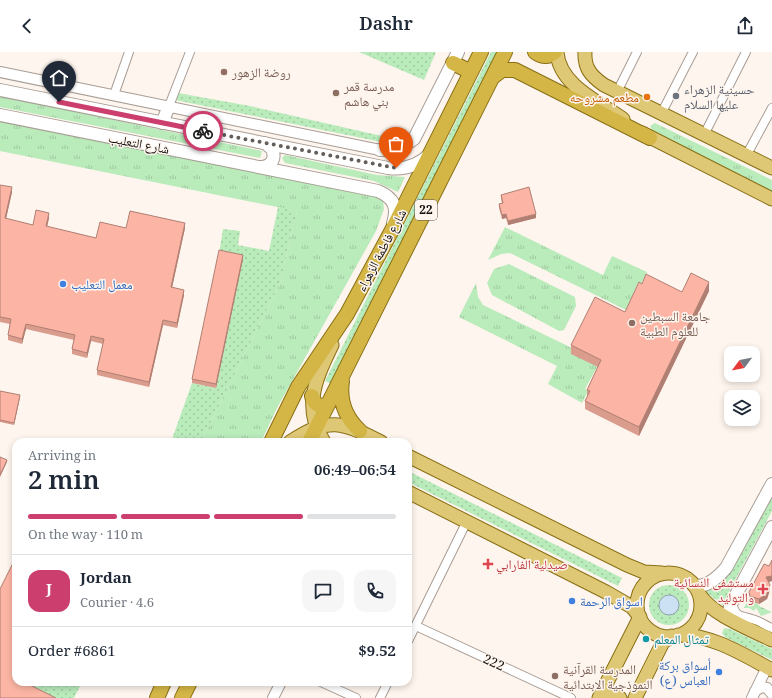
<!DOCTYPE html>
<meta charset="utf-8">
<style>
body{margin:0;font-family:Georgia,"Noto Naskh Arabic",serif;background:#f6f6f7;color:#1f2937;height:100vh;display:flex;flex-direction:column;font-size:15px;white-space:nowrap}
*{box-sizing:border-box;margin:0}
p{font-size:13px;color:#747a83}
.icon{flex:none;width:22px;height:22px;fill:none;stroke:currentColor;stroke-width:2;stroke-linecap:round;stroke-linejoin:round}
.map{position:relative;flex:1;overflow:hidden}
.drawer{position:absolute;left:12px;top:386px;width:400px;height:248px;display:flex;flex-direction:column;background:#fff;border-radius:12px;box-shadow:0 2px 6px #0003}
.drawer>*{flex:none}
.needle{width:26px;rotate:238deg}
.tools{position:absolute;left:724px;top:294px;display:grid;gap:8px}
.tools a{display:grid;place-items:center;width:36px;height:36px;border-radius:8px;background:#fff;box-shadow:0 2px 6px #0003;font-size:20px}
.pin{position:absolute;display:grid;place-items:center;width:34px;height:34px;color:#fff;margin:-41px -17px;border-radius:50% 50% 50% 0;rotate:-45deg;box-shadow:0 0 4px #0007}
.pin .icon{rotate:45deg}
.courier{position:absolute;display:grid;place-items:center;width:40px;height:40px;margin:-20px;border:3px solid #cb3e6d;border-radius:50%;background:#fff;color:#222;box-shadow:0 1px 5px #0007}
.head em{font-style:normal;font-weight:600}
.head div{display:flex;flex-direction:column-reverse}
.head{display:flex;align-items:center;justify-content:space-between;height:68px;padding:0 16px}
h1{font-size:26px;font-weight:600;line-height:30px}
.bar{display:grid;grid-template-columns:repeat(4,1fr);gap:6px 4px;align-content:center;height:48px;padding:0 16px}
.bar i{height:5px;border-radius:3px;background:#e0e1e3}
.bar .current{background:#cb3e6d}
.bar p{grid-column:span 4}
.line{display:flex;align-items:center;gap:10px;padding:0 16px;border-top:1px solid #e0e1e3}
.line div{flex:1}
.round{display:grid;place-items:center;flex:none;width:42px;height:42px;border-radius:12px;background:#f6f6f7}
header{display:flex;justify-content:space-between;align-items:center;height:52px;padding:0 16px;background:#fff;font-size:18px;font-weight:600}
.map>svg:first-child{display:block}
.grass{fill:url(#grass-tufts)}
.forest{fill:url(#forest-firs)}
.garden{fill:url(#garden-dots)}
.water{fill:#cde1f5;stroke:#94a1ae}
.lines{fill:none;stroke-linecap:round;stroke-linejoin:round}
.minor-casing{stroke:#a89d95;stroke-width:10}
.tertiary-casing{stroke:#a89d95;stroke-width:12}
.secondary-casing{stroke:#a89d95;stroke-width:14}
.primary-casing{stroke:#896f14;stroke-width:15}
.trunk-casing{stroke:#896f14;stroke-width:16}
.minor{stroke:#fff;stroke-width:8}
.tertiary{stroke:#fff;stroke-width:10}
.secondary{stroke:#fff;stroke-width:12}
.primary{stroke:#dfc875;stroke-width:13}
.trunk{stroke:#d4b647;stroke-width:14}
.wall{fill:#d99c8d}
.shaded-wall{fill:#b07f73}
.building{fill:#fcb5a4;stroke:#b07f73}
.done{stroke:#635e5a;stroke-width:4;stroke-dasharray:0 7.2}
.route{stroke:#cb3e6d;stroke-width:5}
.education-dot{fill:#8d6e63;stroke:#fef5ee;stroke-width:1.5}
.worship-dot{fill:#6b7280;stroke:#fef5ee;stroke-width:1.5}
.food-dot{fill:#e8710a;stroke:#fef5ee;stroke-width:1.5}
.shop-dot{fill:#3f7fe0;stroke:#fef5ee;stroke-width:1.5}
.health-dot{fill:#e0444e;stroke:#fef5ee;stroke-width:1.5}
.culture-dot{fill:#0f9aa8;stroke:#fef5ee;stroke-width:1.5}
.labels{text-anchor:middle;stroke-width:3;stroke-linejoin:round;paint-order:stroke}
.shield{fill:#fef5ee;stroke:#57534e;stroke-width:1}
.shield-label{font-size:12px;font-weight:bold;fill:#100d0a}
.education-label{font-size:13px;fill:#785e54;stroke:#fef5ee;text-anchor:start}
.worship-label{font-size:13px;fill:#5b616d;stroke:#fef5ee;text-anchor:start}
.food-label{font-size:13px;fill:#c56008;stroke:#fef5ee;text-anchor:end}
.street-label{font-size:13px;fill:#100d0a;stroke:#fef5ee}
.shop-label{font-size:13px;fill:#366cbe;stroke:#fef5ee;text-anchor:start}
.health-label{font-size:13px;fill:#be3a42;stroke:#fef5ee;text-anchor:start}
.culture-label{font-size:13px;fill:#0d838f;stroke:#fef5ee;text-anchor:start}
</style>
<header><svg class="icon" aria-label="back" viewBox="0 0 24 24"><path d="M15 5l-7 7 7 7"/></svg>Dashr<svg class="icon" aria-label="share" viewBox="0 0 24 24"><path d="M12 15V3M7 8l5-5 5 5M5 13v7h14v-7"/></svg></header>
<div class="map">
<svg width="772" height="646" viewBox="0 0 772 646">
<defs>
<pattern id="grass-tufts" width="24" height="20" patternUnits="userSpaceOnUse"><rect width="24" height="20" fill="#b9ebbb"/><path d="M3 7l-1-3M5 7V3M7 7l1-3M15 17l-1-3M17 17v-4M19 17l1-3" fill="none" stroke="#9ec89f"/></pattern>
<pattern id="forest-firs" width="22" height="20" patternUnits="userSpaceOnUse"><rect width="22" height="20" fill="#b9ebbb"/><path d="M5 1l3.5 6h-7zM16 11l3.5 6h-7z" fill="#9ec89f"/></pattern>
<pattern id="garden-dots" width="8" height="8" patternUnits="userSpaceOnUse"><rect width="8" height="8" fill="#b9ebbb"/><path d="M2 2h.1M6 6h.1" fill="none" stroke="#9ec89f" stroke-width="1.8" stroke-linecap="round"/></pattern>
</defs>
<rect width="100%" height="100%" fill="#fef5ee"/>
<!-- grass -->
<path class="grass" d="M0 44 262 99 260 106 0 55Z
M0 66 364 139 383 148 384 157 376 179 277 356 261 390H201L280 231 297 159 0 99Z
M655 71 772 128V139L653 80 650 74Z
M285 103 377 123 405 125 398 140 374 129 285 111 282 106Z
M505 175 603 223 612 204 647 220 641 232 638 231 626 258 510 201 501 202 488 208Z
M509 212 575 245 576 254 564 278 559 279 492 243 487 231 494 217Z
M476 231 478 245 483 253 574 297 597 315 585 337 588 339 582 351 548 332 557 314 459 265Z"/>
<!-- forest -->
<path class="forest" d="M749 545 761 555 772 560 761 564 756 556 754 559 749 556H744Z"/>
<!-- garden -->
<path class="garden" d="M359 0H436L424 28Z
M491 0H498L332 332 325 329Z
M178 41 250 54 395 87 391 92 175 48Z
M278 155 297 159 280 231 201 390H171L192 331 216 336 219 202 223 177 240 179 238 193 269 199Z
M408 419 622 526 618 534 408 430Z
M772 439V459L726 545 724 554 706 540 724 527Z
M649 553a20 20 0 1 1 40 0a20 20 0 1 1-40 0Z
M724 576 730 577 772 597V608L725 585 722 581Z
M33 630H82L74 646H50L30 636Z"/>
<!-- water -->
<path class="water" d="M659 553a10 10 0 1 1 20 0a10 10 0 1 1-20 0Z"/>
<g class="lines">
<!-- minor casing -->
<g class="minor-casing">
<path id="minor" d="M617 40 637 0
M114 43 129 0
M169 54 190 0
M661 62 693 0
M704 83 746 0
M746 104 772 56
M732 550C735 567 743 563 755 568 761 570 766 574 772 576
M416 574 571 646
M408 589 467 469
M321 630 356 646
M380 646 388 630"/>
</g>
<!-- tertiary casing -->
<g class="tertiary-casing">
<path id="tertiary" d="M0 20 380 98
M755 639 762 635 767 636 772 642
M273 646 281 630
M752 646 767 615"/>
</g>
<!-- secondary casing -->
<g class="secondary-casing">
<path id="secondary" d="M0 38 388 116C404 118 419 113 430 102
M0 63 378 139C394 146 398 155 393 171
M162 71 169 54
M380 98 399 97 414 87 458 0
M262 115C272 114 276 106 272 97L265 91
M693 533C706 537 718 525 726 516L772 432
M732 568 729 561 730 554 772 475"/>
</g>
<!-- primary casing -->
<g class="primary-casing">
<path id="primary" d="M557 0C559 33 599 50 623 67
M585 0C584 16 591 24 604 33L772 116
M642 81 772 147
M290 390C329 364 342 370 381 390
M324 390C302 355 316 326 332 293
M408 404 627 513 644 520 662 521
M408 440 606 540 632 555 640 565 599 646
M637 553a32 32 0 1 1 64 0a32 32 0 1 1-64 0Z
M699 542C712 563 750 577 772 588
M678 583C711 582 744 603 772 618
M600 644 612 642 620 646
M635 646 663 590 672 584"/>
</g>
<!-- trunk casing -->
<g class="trunk-casing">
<path id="trunk" d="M535 0C542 5 548 6 555 0
M453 11 471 20
M493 25 502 18H515L650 86
M342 329C339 349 346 366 360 379
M312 344C314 354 321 356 329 351
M271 390 298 335 347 262 391 180 481 0
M309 390 505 0
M157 646 164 630
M182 646 190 630"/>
</g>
<!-- minor -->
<use href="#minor" class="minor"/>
<!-- tertiary -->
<use href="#tertiary" class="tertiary"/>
<!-- secondary -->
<use href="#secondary" class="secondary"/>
<!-- primary -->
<use href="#primary" class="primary"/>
<!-- trunk -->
<use href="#trunk" class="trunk"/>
</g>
<!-- wall -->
<path class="wall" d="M0 133 12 140 6 167 33 173 49 166 47 175 96 186 126 176H185L172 236 184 243 177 276 163 273 149 335 97 323V318L103 292 91 289 87 306 72 302V297L74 288 26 277 22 292 8 288V283L10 272 0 270Z
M501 143 536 166 508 173 506 166 502 167 499 156V152L502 151 501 147Z
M243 207 216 336 192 331V327Z
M642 232 682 240 709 239 639 384 585 357V349L587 345V338L598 315 571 302V293L625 260Z
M0 339 20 345 14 373 0 370Z
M769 514 772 529 768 530 770 538 767 547 759 552 750 549 749 540Z"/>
<!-- shaded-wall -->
<path class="shaded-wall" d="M12 135V140L5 171V166Z
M49 161V166L46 179V174Z
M506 162V166L502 167V163Z
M536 162V166L508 173V169Z
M185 171V176L171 240V235Z
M243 203V207L216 336V332Z
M709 230V239L639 384V375Z
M184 238V243L177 276V271Z
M163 268V273L149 335V330Z
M26 272V277L22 292V287Z
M91 284V289L87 306V301Z
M20 343V345L14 373V371Z
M7 408V410L0 425V423Z
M772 524V529L766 531V525Z
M770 533V538L767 547 759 552V547Z"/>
<!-- building -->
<path class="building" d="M0 133 12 135 5 166 33 173 36 158 49 161 46 174 96 186 100 170 126 176 130 159 185 171 171 235 184 238 177 271 163 268 149 330 97 318 104 287 91 284 87 301 72 297 75 283 26 272 22 287 8 283 11 267 0 265Z
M529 135 536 162 508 169 506 162 502 163 499 152 503 151 501 143Z
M219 198 243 203 216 332 192 327Z
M691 221 709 230 639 375 585 349 590 339 587 338 601 308 571 293 595 245 625 260 639 230 642 232 646 222 682 240Z
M0 339 20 343 14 371 0 368Z
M0 405 7 408 0 423Z
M16 505V630H32L30 633 56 646H0V537Z
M772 508V524L766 525 770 533 767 542 759 547 750 544 749 540 764 512 769 514Z"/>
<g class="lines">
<!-- done -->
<path class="done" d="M203 79 396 116"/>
<!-- route -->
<path class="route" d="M59 50 203 79"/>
</g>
<!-- markers -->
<g class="education-dot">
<circle cx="224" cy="20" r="4"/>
<circle cx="336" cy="41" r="4"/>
<circle cx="632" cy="271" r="4"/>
<circle cx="555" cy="624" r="4"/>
</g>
<circle class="worship-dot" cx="676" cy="44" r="4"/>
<circle class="food-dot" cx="647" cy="45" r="4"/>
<g class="shop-dot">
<circle cx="63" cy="232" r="4"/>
<circle cx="572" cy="549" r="4"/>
<circle cx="719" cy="620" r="4"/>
</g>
<g class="health-dot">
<path d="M486 506h4v4h4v4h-4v4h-4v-4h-4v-4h4z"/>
<path d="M761 531h4v4h4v4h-4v4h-4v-4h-4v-4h4z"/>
</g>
<circle class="culture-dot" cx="646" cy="587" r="4"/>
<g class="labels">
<!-- shield labels -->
<rect class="shield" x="415" y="148" width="22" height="20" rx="3"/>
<g class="shield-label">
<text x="426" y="162">22</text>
</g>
<!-- education labels -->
<g class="education-label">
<text x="232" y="25">روضة الزهور</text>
<text x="344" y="39">مدرسة قمر<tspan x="344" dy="15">بني هاشم</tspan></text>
<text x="640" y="269">جامعة السبطين<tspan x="640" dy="15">للعلوم الطبية</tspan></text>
<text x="563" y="622">المدرسة القرآنية<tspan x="563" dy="15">النموذجية الابتدائية</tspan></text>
</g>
<!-- worship labels -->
<g class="worship-label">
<text x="684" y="42">حسينية الزهراء<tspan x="684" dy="15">عليها السلام</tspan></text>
</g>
<!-- food labels -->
<g class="food-label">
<text x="639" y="50">مطعم مشروحه</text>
</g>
<!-- street labels -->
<g class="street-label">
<text transform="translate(139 91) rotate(11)" y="5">شارع التعليب</text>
<text transform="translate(381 198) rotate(-62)" y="5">شارع فاطمة الزهراء</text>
<text transform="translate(494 610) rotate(25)" y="5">222</text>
</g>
<!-- shop labels -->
<g class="shop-label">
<text x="71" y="237">معمل التعليب</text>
<text x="580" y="554">اسواق الرحمة</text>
<text x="711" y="618" text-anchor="end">أسواق بركة<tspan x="711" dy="15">العباس (ع)</tspan></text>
</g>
<!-- health labels -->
<g class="health-label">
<text x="496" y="517">صيدلية الفارابي</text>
<text x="754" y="535" text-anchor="end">مستشفى النسائية<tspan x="754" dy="15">والتوليد</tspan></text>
</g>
<!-- culture labels -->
<g class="culture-label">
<text x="654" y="592">تمثال المعلم</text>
</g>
</g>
</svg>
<div class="tools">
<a><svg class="needle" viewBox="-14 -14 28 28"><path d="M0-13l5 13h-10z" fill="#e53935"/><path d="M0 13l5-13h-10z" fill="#747a83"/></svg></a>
<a><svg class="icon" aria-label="layers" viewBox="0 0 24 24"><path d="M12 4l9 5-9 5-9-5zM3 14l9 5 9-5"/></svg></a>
</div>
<div class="pin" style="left:396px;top:116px;background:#ea580c"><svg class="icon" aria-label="bag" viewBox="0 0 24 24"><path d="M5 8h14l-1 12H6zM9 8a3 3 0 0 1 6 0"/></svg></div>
<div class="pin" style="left:59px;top:50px;background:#1f2937"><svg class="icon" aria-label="home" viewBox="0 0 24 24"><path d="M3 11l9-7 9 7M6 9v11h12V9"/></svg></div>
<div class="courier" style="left:203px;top:79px"><svg class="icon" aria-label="bike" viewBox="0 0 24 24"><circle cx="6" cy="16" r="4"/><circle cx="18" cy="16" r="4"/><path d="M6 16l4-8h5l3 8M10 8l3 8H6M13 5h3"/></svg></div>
<section class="drawer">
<div class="head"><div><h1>2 min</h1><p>Arriving in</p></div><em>06:49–06:54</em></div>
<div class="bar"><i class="current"></i><i class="current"></i><i class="current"></i><i></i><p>On the way · 110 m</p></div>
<div class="line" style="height:72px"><b class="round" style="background:#cb3e6d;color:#fff">J</b><div><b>Jordan</b><p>Courier · 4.6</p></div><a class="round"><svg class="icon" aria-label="chat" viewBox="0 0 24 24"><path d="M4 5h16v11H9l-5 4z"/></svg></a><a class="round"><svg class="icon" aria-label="phone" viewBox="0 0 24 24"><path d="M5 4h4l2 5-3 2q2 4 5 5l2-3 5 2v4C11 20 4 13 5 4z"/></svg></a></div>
<div class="line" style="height:52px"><div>Order #6861</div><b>$9.52</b></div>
</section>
</div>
